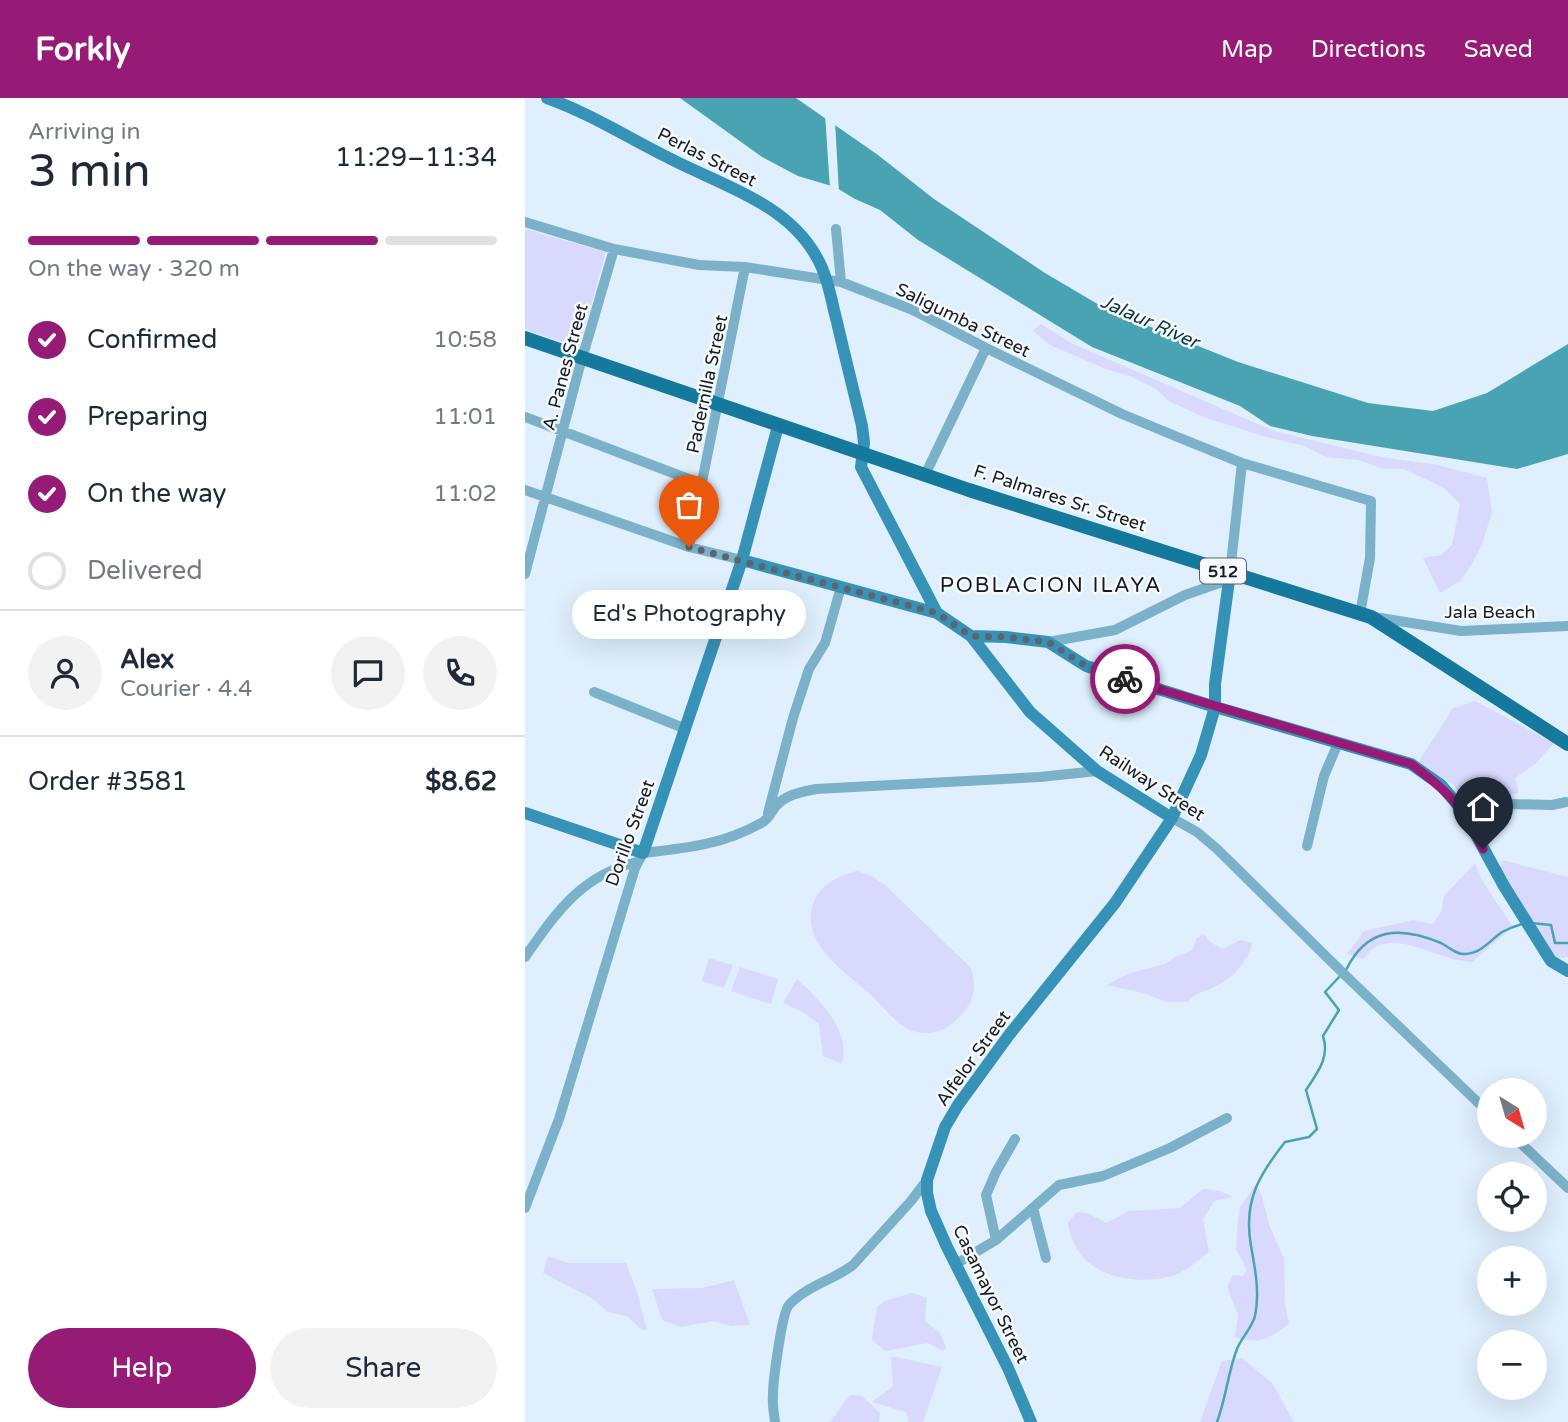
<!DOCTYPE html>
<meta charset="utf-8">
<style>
body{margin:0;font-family:"Varela Round",sans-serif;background:#f2f2f3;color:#1f2937;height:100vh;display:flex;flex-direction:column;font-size:26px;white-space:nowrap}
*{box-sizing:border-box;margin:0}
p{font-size:23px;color:#747a83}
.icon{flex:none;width:38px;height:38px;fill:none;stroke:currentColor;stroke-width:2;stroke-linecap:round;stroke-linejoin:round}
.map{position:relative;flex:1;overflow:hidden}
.sheet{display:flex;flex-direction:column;background:#fff;width:525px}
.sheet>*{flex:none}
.needle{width:46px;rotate:143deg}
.buttons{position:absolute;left:952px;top:980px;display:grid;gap:14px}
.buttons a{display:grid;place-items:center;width:70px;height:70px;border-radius:50%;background:#fff;box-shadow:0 7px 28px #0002;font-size:35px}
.pin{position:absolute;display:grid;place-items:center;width:60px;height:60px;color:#fff;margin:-72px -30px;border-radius:50% 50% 50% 0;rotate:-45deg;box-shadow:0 0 7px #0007}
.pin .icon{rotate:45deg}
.courier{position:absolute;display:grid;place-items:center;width:70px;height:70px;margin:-35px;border:5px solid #951b77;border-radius:50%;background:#fff;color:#222;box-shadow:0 2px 9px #0007}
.bubble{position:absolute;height:49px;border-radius:24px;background:#fff;box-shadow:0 7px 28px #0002;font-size:23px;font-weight:600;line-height:49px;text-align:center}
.head em{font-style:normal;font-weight:600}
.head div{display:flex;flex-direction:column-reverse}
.head{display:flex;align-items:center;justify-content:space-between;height:119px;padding:0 28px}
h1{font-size:46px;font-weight:600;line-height:52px}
.bar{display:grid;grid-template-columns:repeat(4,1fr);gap:10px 7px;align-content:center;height:84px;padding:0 28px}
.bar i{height:9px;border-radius:5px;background:#e0e1e3}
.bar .active{background:#951b77}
.bar p{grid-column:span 4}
.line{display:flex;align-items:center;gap:18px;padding:0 28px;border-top:2px solid #e0e1e3}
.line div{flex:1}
.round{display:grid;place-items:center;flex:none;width:74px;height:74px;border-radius:37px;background:#f2f2f3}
ol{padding:0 28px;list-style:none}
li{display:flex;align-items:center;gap:21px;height:77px}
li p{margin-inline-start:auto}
li .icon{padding:7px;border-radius:50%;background:#951b77;color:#fff;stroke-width:4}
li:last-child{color:#747a83}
li i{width:38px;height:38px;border:4px solid #e0e1e3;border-radius:50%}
.primary-button{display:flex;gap:14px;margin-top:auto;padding:14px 28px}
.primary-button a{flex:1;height:80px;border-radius:42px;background:#951b77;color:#fff;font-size:28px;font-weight:600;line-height:80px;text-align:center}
.primary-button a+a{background:#f2f2f3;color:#1f2937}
header{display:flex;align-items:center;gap:42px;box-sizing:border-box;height:98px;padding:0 35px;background:#951b77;color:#fff}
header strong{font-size:33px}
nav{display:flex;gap:38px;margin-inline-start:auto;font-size:24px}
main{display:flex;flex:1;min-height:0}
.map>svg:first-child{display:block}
.green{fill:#d8d9fd}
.water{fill:#49a3b2}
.pier{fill:#dfeffe}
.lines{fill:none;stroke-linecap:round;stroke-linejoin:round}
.stream{stroke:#49a3b2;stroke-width:2.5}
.street{stroke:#7bb1c9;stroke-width:10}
.secondary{stroke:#3792b7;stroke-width:12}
.primary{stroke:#15799d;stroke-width:14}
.done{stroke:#5c656e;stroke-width:7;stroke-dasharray:0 12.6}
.route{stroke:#951b77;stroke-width:9}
.labels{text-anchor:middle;stroke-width:5;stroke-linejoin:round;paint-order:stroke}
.shield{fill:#f7fafd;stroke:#5a5e62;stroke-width:2}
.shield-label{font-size:16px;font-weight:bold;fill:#161b20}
.street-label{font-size:18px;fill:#161b20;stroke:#f7fafd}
.water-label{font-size:19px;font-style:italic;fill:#0d383f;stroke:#f7fafd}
.quarter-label{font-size:21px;letter-spacing:2px;fill:#161b20;stroke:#f7fafd}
</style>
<header>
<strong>Forkly</strong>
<nav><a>Map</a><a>Directions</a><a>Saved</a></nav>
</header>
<main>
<section class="sheet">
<div class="head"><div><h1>3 min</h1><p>Arriving in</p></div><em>11:29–11:34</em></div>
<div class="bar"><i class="active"></i><i class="active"></i><i class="active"></i><i></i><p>On the way · 320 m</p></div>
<ol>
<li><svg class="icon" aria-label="check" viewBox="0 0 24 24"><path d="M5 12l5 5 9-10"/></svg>Confirmed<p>10:58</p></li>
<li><svg class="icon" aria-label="check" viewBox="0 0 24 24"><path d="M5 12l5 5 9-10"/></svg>Preparing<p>11:01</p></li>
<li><svg class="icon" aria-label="check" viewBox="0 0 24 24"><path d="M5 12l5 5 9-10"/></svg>On the way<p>11:02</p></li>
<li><i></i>Delivered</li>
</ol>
<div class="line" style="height:126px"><a class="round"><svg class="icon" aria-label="person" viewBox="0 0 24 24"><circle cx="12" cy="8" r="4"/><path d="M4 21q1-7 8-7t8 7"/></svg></a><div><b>Alex</b><p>Courier · 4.4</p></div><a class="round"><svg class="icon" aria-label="chat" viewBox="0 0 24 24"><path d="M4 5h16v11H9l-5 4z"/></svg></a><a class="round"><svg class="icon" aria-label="phone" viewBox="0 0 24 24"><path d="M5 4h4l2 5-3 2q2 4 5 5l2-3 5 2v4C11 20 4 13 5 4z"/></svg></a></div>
<div class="line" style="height:91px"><div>Order #3581</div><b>$8.62</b></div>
<div class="primary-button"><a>Help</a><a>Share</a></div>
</section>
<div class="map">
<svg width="1043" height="1324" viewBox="0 0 1043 1324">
<rect width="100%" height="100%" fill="#dfeffe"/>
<!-- green -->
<path class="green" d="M0 131 81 154 54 249 0 232Z
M516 226 546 245 749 333 856 359 913 367 962 380 967 414 958 444 947 466 935 483 915 495 898 460 916 457 927 447 935 406 919 390 879 371H858L834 362 802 359 779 348 738 338 678 319 644 303 631 291 607 279 581 271 525 247 508 233Z
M950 603 1029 645 1010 666 990 680 994 695 959 702 938 701 929 687 893 665 928 610Z
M977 762 1043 779V859L1031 861 1014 843 975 770Z
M950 765 958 784 988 829 947 864C916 863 884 838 855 847 849 848 843 856 838 861L822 856 839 833 888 822 908 826 916 814 919 798Z
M332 773 347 778 361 788 446 870C451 887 450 901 438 915 425 930 412 938 391 934 375 931 358 909 346 897 319 873 273 844 289 803 296 786 315 777 332 773Z
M679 836 684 843 697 851 716 842 728 845C721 866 707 881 687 890 677 895 670 894 663 904H641L619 895 581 887 605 875 640 866 650 859 667 852 672 840Z
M184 860 208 867 199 890 177 883Z
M215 869 253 881 246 906 206 893Z
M272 881C294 902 326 931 317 966L298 958 294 926 278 914 258 905Z
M731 1086 737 1098 744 1127 759 1160 760 1205 764 1226C743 1241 735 1247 710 1239L713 1216 702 1189 708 1177 718 1178 722 1172 711 1151 713 1124 715 1109Z
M678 1091 696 1093 708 1099 689 1103 678 1121 684 1154C672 1163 659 1176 643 1179 599 1188 550 1175 543 1125L552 1114 563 1115 581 1125 604 1113 655 1110Z
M23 1158 43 1165H101L113 1197 122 1232H117L102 1218 83 1214 65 1199 18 1175Z
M209 1182 225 1227 206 1228 189 1223 156 1229 137 1222 127 1191 177 1190Z
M387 1195 402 1200 400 1223 415 1235 422 1251 417 1253 403 1245 360 1253 347 1242 352 1209 360 1203Z
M366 1258 417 1269 398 1324H384L381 1314 347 1304 368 1288Z
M717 1260 747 1285 769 1324H675L697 1263Z
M325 1297 337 1298 355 1315 354 1324H305Z"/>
<!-- water -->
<path class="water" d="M155 0H271L353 57 409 101 520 175 581 211 713 264 843 305 908 313 962 295 1043 246V356L992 371 787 338 745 328 715 308 567 249 393 142 355 112 330 101 310 89 273 78 237 59Z"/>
<!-- pier -->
<path class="pier" d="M300 16 310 23 314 95 305 91Z"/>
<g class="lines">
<!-- stream -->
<path class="stream" d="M1006 825 1026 827 1030 845H1043
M821 872C842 829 875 828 916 845 924 849 932 857 940 856 957 855 964 843 977 834 983 831 990 828 997 826
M692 1324C701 1300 703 1274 712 1251 716 1240 727 1230 730 1218 735 1195 730 1170 726 1148 718 1103 734 1077 760 1044L784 1039 792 1031 781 992C793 974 805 959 798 938L814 912 800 894 816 877"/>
<!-- street -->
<path class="street" d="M0 124 89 151 174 167 220 169 316 184 388 212 461 250 597 316 655 340 717 365 846 403 845 460 835 516
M311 131 316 184
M0 319 177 386
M400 377 461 250
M0 392 164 449 217 462
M164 449 220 169
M705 475 717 365
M0 476 54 271 89 151
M849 519 936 533 1043 528
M523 544 590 532 660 497 703 482
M69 594 161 631
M938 713 985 706 1027 707 1041 704
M243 715 268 620 284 571 300 545 316 489
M647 720 672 734 691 750 821 878 964 1015
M782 748 799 678 813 645
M0 859C31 815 56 777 112 764
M988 1038 1043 1090
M0 1110 34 1021 110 770 118 755C163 750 197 747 238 724 244 720 247 713 251 708 261 696 277 694 291 691L515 679 572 673
M508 1110 521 1160
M471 1142 461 1097 471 1074 490 1041
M431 1166 471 1142 534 1087 578 1078 645 1050 702 1020
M250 1324C249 1315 247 1306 248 1297 248 1283 257 1214 264 1207 281 1188 309 1182 328 1167L386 1103 402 1082"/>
<!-- secondary -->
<path class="secondary" d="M22 0C64 15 102 39 142 59 193 86 261 104 291 158 303 178 306 202 312 224 320 259 329 294 337 328L339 345 336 369 412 515 446 538 505 614 572 673 647 720
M217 462 412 515
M446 538 481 539 523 544 561 568 690 609 886 666 916 687 938 713 979 788 1026 863 1043 873
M0 715 118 755 217 462 253 328
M506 1324 483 1270 422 1149 406 1113 402 1095V1082L420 1029 433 1007 484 937 590 805 647 720 676 657 690 609V586L705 475"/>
<!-- primary -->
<path class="primary" d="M0 240 444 392 846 519 1043 646"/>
</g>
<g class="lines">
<!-- done -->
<path class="done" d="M164 449 412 515 446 538 481 539 523 544 561 568 600 581"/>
<!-- route -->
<path class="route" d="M600 581 886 666C926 695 935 707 958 751"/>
</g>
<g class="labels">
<!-- shield labels -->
<rect class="shield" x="675" y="460.5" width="46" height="25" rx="5"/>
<g class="shield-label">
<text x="698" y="479">512</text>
</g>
<!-- street labels -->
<g class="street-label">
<text transform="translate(182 59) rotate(27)" y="6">Perlas Street</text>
<text transform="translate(438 222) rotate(26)" y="6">Saligumba Street</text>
<text transform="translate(40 269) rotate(-75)" y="6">A. Panes Street</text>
<text transform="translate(182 286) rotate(-78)" y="6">Padernilla Street</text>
<text transform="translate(535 400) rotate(18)" y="6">F. Palmares Sr. Street</text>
<text x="965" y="520">Jala Beach</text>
<text transform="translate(627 685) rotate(33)" y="6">Railway Street</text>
<text transform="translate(105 735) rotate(-70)" y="6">Dorillo Street</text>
<text transform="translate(448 960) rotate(-54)" y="6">Alfelor Street</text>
<text transform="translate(466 1196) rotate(64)" y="6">Casamayor Street</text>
</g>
<!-- water labels -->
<g class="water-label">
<text transform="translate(625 223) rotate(24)" y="7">Jalaur River</text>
</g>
<!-- quarter labels -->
<g class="quarter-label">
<text x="526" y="494">POBLACION ILAYA</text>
</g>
</g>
</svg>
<div class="buttons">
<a><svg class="needle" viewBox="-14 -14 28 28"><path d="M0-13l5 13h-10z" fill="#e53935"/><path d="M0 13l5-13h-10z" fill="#747a83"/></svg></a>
<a><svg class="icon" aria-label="locate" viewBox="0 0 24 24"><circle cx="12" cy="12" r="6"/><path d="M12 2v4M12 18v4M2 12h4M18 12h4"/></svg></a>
<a>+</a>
<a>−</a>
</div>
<div class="pin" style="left:164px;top:449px;background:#ea580c"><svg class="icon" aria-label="bag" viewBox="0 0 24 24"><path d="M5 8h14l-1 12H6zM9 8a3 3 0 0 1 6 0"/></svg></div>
<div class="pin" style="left:958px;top:751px;background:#1f2937"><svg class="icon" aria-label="home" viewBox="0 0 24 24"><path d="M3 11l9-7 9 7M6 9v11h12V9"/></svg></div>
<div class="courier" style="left:600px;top:581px"><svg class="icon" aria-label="bike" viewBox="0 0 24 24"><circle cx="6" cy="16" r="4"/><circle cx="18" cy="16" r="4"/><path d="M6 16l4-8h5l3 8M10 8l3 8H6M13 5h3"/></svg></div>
<div class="bubble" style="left:47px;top:492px;width:234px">Ed's Photography</div>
</div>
</main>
